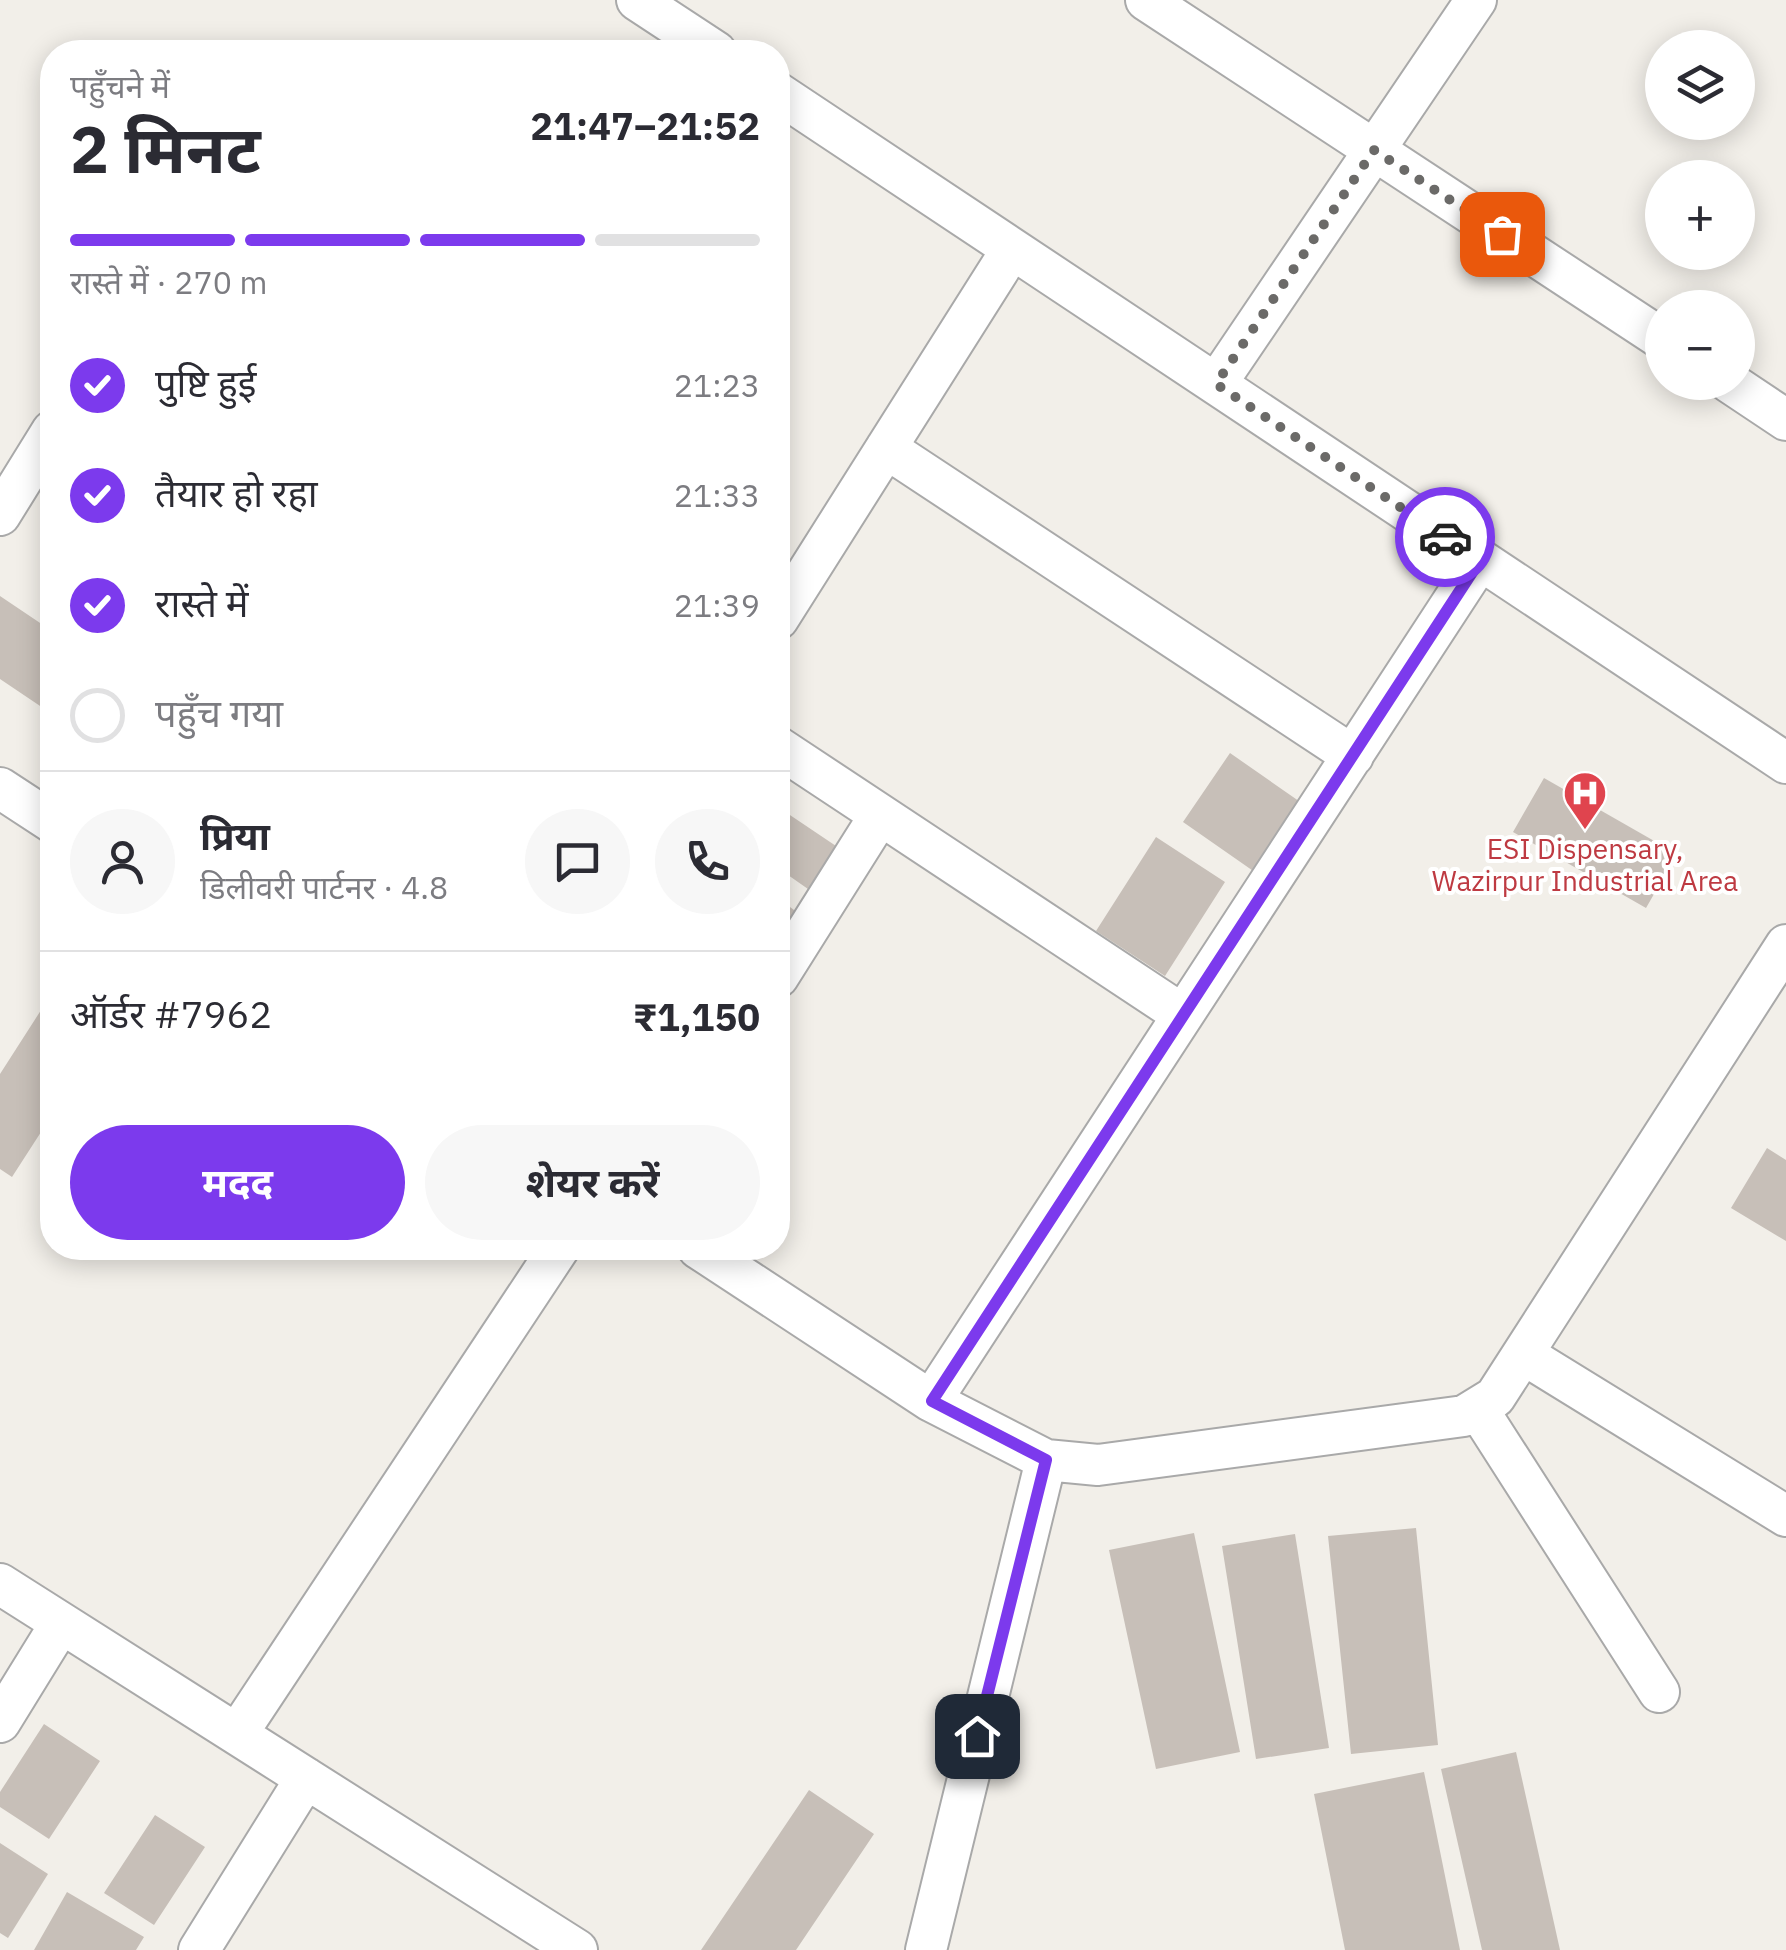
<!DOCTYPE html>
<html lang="hi">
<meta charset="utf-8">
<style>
body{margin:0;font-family:"IBM Plex Sans","Noto Sans Devanagari",sans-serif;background:#f7f7f7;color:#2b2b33;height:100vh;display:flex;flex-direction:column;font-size:38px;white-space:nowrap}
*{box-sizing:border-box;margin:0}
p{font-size:32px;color:#7c7c81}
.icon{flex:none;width:55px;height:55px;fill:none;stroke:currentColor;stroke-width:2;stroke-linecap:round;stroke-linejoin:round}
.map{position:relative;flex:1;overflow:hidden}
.sheet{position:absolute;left:40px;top:40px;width:750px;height:1220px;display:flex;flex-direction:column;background:#fff;border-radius:40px;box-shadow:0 5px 25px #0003}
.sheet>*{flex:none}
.fabs{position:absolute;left:1645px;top:30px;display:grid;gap:20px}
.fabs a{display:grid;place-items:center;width:110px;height:110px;border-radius:50%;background:#fff;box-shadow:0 5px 25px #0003;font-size:50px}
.pin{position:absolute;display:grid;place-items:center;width:85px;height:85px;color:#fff;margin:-42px;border-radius:20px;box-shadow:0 5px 15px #0006}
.courier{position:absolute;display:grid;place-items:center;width:100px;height:100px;margin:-50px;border:8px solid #7c3aed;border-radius:50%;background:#fff;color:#222;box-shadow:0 2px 12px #0007}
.overview em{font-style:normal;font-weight:700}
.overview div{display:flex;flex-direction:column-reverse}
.overview{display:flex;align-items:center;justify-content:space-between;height:170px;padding:0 30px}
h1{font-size:65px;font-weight:700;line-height:75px}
.bar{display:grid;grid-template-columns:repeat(4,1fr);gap:15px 10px;align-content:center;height:120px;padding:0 30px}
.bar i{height:12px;border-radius:8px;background:#e1e1e2}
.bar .selected{background:#7c3aed}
.bar p{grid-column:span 4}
.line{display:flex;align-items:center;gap:25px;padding:0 30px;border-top:2px solid #e1e1e2}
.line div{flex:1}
.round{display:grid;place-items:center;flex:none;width:105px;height:105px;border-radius:52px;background:#f7f7f7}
ol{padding:0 30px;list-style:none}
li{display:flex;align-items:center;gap:30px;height:110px}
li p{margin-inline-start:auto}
li .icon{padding:10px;border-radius:50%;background:#7c3aed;color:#fff;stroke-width:4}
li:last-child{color:#7c7c81}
li i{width:55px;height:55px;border:5px solid #e1e1e2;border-radius:50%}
.action{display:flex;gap:20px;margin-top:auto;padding:20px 30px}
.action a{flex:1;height:115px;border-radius:60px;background:#7c3aed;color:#fff;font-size:40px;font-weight:700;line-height:115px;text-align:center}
.action a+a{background:#f7f7f7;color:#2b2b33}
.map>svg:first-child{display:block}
.building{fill:#c7bfb8}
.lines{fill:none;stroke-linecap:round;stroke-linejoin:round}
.minor-casing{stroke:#a9a9a9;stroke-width:44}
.minor{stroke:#fff;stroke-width:40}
.done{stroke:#6b6a68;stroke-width:10;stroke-dasharray:0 18}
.route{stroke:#7c3aed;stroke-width:12}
.labels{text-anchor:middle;stroke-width:8;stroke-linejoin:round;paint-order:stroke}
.health-label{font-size:28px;fill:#be3a42;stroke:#fff}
</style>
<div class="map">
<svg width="1786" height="1950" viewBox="0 0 1786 1950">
<rect width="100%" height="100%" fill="#f2efe9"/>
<!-- building -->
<path class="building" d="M0 596 52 631V714L0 679Z
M1230 753 1306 806 1259 875 1183 822Z
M1544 778 1677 854 1646 908 1513 832Z
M778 807 836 846 808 889 778 868Z
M1156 837 1225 882 1165 976 1096 931Z
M778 898 802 916 778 951Z
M52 993V1115L12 1177 0 1169V1074Z
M1767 1148 1786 1160V1241L1731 1208Z
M1416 1528 1438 1745 1351 1754 1328 1536Z
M1194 1533 1240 1752 1156 1769 1109 1550Z
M1295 1534 1329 1748 1256 1759 1222 1546Z
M44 1724 100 1761 49 1839 0 1807V1792Z
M1516 1752 1560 1950H1482L1441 1769Z
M1424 1772 1460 1950H1345L1314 1794Z
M809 1790 874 1834 796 1950H701Z
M155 1815 205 1847 154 1925 104 1893Z
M0 1843 48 1874 8 1938 0 1933Z
M67 1892 144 1937 136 1950H34Z"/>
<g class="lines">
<!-- minor casing -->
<g class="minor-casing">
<path id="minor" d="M637 0 716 52
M1146 0 1662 339
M778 93 1786 763
M1729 382 1786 420
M1216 384 1476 0
M886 448 1353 756
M0 515 52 431
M778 619 1012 249
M778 747 1183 1015
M0 788 52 822
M778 977 880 815
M698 1248 931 1401 1046 1460 1098 1465 1464 1416 1495 1397 1786 945
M1523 1354 1786 1516
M931 1401 1480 560
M1477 1408 1659 1692
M0 1584 577 1950
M0 1722 61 1623
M237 1734 559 1248
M199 1950 306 1778
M926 1950 1046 1460"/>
</g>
<!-- minor -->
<use href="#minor" class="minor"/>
</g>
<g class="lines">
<!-- done -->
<path class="done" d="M1445 537 1216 384 1374 150 1502 234"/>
<!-- route -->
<path class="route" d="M977 1736 1046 1460 932 1401 1480 560 1445 537"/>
</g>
<!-- icons -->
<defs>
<g id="hospital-pin" transform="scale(2.25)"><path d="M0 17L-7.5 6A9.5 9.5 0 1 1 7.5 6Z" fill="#e0444e" stroke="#fff"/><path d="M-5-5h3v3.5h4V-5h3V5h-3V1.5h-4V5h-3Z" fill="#fff"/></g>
</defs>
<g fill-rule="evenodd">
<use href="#hospital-pin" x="1585" y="793"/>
</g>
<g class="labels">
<!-- health labels -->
<g class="health-label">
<text x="1585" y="859">ESI Dispensary,<tspan x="1585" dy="32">Wazirpur Industrial Area</tspan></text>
</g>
</g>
</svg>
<div class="fabs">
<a><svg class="icon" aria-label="layers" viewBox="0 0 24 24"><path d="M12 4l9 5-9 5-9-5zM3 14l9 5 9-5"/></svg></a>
<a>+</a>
<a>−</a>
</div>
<div class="pin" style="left:1502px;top:234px;background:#ea580c"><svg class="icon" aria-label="bag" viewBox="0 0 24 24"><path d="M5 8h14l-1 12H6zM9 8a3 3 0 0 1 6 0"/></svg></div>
<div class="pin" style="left:977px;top:1736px;background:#1f2937"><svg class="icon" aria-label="home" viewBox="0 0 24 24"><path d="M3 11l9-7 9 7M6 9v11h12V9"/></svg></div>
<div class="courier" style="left:1445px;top:537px"><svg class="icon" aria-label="car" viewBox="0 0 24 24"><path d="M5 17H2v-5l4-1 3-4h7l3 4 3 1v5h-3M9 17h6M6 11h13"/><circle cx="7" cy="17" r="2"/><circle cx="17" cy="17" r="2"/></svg></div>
<section class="sheet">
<div class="overview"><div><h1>2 मिनट</h1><p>पहुँचने में</p></div><em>21:47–21:52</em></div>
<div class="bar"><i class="selected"></i><i class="selected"></i><i class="selected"></i><i></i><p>रास्ते में · 270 m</p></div>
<ol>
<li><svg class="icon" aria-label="check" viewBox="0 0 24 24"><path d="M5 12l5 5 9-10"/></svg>पुष्टि हुई<p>21:23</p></li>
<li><svg class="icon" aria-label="check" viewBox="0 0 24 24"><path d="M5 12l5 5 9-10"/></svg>तैयार हो रहा<p>21:33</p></li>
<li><svg class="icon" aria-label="check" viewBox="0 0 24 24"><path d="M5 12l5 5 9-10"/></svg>रास्ते में<p>21:39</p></li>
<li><i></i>पहुँच गया</li>
</ol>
<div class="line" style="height:180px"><a class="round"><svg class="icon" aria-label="person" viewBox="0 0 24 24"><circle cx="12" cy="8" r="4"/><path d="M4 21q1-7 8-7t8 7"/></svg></a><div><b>प्रिया</b><p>डिलीवरी पार्टनर · 4.8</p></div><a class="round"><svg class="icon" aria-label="chat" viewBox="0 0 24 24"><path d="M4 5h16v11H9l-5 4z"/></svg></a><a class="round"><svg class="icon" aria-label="phone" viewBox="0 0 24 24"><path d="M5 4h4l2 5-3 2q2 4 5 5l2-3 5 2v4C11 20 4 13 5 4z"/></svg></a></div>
<div class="line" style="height:130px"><div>ऑर्डर #7962</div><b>₹1,150</b></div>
<div class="action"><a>मदद</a><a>शेयर करें</a></div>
</section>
</div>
